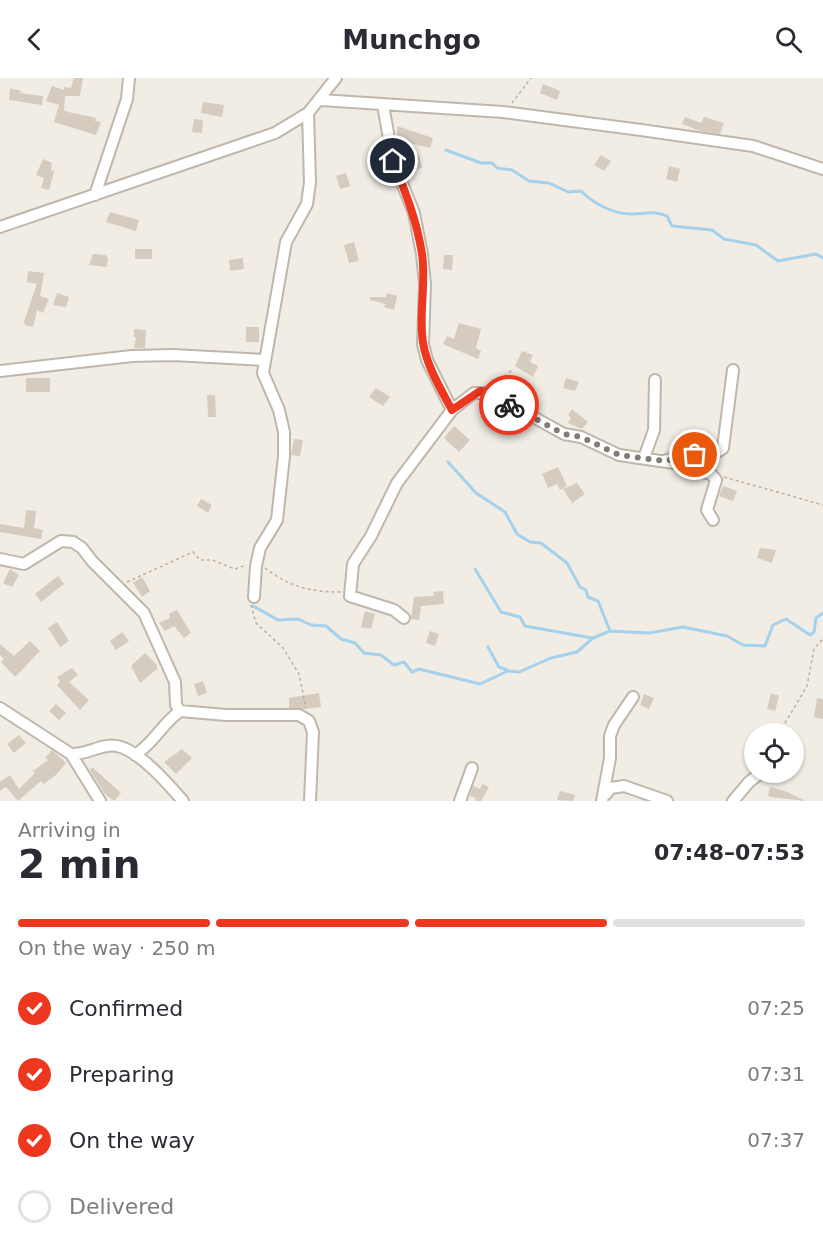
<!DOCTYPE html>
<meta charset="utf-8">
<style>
body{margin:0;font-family:"DejaVu Sans",sans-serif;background:#f7f7f7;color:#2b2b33;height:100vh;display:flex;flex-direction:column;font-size:22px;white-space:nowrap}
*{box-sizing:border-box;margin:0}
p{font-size:20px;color:#7c7c81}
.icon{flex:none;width:33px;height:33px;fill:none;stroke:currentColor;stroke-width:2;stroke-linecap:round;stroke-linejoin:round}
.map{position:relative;height:723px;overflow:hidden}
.drawer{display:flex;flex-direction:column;background:#fff;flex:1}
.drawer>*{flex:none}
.controls{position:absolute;left:744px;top:645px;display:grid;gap:12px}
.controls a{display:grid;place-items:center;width:60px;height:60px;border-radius:50%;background:#fff;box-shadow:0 2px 4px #0004;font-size:30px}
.pin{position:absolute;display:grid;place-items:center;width:51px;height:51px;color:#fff;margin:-26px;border:3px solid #fff;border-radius:50%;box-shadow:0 2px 6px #0007}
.courier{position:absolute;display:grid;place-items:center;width:60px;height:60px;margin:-30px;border:4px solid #ee371f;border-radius:50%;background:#fff;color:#222;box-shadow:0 2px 8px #0007}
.overview em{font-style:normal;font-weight:600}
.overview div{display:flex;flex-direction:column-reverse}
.overview{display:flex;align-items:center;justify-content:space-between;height:102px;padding:0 18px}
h1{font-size:39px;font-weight:600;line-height:45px}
.bar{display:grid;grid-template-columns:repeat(4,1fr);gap:9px 6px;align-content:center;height:72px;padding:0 18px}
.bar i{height:8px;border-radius:4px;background:#e1e1e2}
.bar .active{background:#ee371f}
.bar p{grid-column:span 4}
ol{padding:0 18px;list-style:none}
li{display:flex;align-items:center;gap:18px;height:66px}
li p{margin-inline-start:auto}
li .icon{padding:6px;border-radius:50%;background:#ee371f;color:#fff;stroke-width:4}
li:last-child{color:#7c7c81}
li i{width:33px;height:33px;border:3px solid #e1e1e2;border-radius:50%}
header{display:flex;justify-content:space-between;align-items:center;height:78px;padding:0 18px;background:#fff;font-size:27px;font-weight:600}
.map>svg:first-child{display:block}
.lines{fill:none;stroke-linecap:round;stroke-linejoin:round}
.stream{stroke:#a4d1ec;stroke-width:3}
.building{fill:#d5cbbe}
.minor-casing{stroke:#bfb7ab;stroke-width:14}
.path{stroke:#bdb09a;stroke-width:1.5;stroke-dasharray:3 3;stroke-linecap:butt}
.minor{stroke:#fff;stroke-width:10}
.done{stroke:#807b73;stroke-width:6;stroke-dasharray:0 10.8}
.route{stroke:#ee371f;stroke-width:8}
</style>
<header><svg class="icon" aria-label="back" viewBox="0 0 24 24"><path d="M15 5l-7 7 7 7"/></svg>Munchgo<svg class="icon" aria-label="search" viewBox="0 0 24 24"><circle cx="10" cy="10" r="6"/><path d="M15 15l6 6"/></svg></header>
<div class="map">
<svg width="823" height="723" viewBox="0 0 823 723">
<rect width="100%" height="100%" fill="#f1ede5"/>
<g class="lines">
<!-- stream -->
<path class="stream" d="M446 72 481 85H492L497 90 512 92 529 103 549 105 568 114 581 113C594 126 615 137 634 136 648 135 654 133 667 138L672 148 712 152 724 161 756 167 778 183 816 176 823 180
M448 384 476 415 505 434 517 456 530 464 541 465 567 485 580 509 586 512 588 519 598 523 610 553
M475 491 501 534 520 539 525 548 592 560
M253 528 278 542 298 541 311 547 326 548 341 561 355 565 364 575 381 577 394 587 404 584 412 594 419 591 480 606 508 593 519 594 551 580 577 574 593 560 610 553 649 555 683 549 727 558 743 567 765 568 773 547 786 541 810 557 814 554 816 540 823 535
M488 569 499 589 507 592"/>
</g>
<!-- building -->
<path class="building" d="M74 0H83L80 18H65L64 33 96 40 95 43 101 44 96 57 54 44 59 27 46 23 52 8 64 12V9L71 10Z
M543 6 560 13 557 22 540 15Z
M10 10 21 13 20 15 43 18 42 27 9 22Z
M203 24 224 27 222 39 201 35Z
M685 39 701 45 704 39 724 45 720 56 700 53 682 46Z
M194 41 203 42 202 55 192 54Z
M397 48 433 60 430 70 397 62Z
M419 77 422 90 405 94 402 85 409 84 408 80Z
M601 77 611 83 604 93 594 87Z
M43 81 52 85 51 92 54 93 49 112 41 110 44 100 36 97Z
M669 88 680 91 677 104 666 101Z
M346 95 350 108 340 111 336 98Z
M110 134 139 142 136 153 106 144Z
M354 164 359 183 349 185 344 167Z
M135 171H152V181H135Z
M93 176 105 177 108 180 107 189 89 187Z
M444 177H453L452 192 443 191Z
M243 180 244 191 230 193 229 182Z
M28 193 44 195 40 218 49 221 43 235 37 232 33 249 25 247 24 243 37 206 27 204Z
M57 215 69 219 66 229 53 227Z
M387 215 397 218 394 232 384 229 385 226 370 222V219H386Z
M459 245 481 251 476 270 481 273 478 281 443 266 447 258 454 261Z
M246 249H259V264H246Z
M134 251 146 252 145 270H134L136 259H134Z
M522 273 533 277 530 284 538 288 533 299 515 288Z
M26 300H50V314H26Z
M566 300 579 304 575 313 563 310Z
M376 310 390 319 383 328 369 319Z
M207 317H215L216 339H208Z
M572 331 588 344 582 351 568 345 571 340 568 337Z
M454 348 470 362 459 374 444 360Z
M294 361 303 362 300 378 291 377Z
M558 389 567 408 560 412 557 406 548 410 542 396Z
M577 405 585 416 572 425 563 411Z
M723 408 737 413 733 423 719 418Z
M201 421 212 427 208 435 197 428Z
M26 432 36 433 34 450 43 452 41 461 0 454V446L24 450Z
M760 470 776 472 772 485 757 480Z
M10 491 19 497 12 509 3 505Z
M58 498 64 506 41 524 35 516Z
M142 499 150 513 142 519 133 505Z
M443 513 444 526 421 528 419 542 411 541 414 519 434 518 433 514Z
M177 532 191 555 184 560 174 548 165 553 159 545 170 540 169 536Z
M365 533 375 536 371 551 361 549Z
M57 544 69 563 60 569 48 550Z
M430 553 439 556 435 568 426 565Z
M122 554 129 563 116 572 110 563Z
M30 563 40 573 15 599 1 584 4 581 0 577V566L14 578Z
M145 575 157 587V591L140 605 131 588Z
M72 590 78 597 69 604 89 622 80 632 57 607 60 603 57 599Z
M203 603 207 615 198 618 194 606Z
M319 615 321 629 304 631 289 630V620Z
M771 615 779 618 775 633 767 631Z
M644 616 654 620 649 631 640 627Z
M817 620 823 621V641L814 639Z
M56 626 66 635 59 642 49 633Z
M19 657 26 665 14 675 7 666Z
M182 671 192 680 176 696 164 684Z
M52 672 66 685 57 696 44 706 41 703 18 723 6 709 0 713V704L10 697 19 711 35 695 33 693 48 682 45 680Z
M92 689 121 715 114 723 105 716 90 692Z
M482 706 489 709 481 723H475L476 720 470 718 473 708 480 711Z
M770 709 785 713 806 723 771 719 768 718Z
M560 713 575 717 573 723 557 722Z"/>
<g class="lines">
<!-- minor casing -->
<g class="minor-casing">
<path id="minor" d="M321 22 503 34 641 52 753 68 823 91
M383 27 393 83 414 135 422 176 425 206 423 266 427 282 452 332
M95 117 127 21 129 0
M0 149 275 55 308 35 336 0
M0 293 132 278 173 277 265 282
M644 380 654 352 655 302
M664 383C681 377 710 382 723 370L733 292
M0 481 24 486 61 463 73 464 82 470 92 483 144 535 175 604 176 627 180 633 226 637H299L309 643 313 654 310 723
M254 519 256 488 260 470 277 442 284 378V354L279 332 263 295 286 164 307 126 310 104 308 35
M404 540 394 532 350 518 353 486 371 458 397 405 452 332 474 315H490L564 356 581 359 619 377 674 385 711 396 716 402 707 432 713 442
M0 630 71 676C87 677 102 665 117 668 139 672 169 707 183 723
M780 656 781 654
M71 676 100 723
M135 677C155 664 160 648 180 633
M605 717 611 710 624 708 667 723
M460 723 472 690
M602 723 610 680V658L614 647 633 619
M733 723 749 704 762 694"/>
</g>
<!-- path -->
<path class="path" d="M512 25 531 0
M495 306 513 291
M724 399 823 427
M265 490C290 509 310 514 341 514
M127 504 193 474 200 482H212L235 491 246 487
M251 527 256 545 283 570 299 596 306 630
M785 645 807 608 814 571 823 561"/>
<!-- minor -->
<use href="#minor" class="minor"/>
</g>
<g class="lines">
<!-- done -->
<path class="done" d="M509 327 564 356 581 359 619 377 664 383 695 377"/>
<!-- route -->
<path class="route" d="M393 83C405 113 417 143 422 176 426 202 420 228 422 255 423 282 439 308 452 332L480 313 490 315 509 327"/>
</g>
</svg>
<div class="controls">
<a><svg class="icon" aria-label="locate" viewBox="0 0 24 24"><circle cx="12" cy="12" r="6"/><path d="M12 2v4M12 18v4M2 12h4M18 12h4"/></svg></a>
</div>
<div class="pin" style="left:695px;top:377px;background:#ea580c"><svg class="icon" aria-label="bag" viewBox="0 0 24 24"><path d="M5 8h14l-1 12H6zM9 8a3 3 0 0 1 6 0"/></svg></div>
<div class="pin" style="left:393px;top:83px;background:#1f2937"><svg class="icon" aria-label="home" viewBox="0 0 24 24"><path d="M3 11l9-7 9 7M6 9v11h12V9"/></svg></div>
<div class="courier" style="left:509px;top:327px"><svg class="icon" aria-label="bike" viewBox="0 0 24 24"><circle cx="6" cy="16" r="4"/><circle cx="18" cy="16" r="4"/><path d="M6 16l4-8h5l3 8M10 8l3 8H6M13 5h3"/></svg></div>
</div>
<section class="drawer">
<div class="overview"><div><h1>2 min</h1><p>Arriving in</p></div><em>07:48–07:53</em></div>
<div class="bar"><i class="active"></i><i class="active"></i><i class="active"></i><i></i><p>On the way · 250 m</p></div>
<ol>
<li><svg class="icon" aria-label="check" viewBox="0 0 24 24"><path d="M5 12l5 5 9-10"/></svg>Confirmed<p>07:25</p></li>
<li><svg class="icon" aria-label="check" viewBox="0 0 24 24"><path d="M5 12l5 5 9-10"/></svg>Preparing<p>07:31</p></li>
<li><svg class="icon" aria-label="check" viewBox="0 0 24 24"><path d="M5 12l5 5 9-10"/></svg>On the way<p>07:37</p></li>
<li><i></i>Delivered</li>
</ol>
</section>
